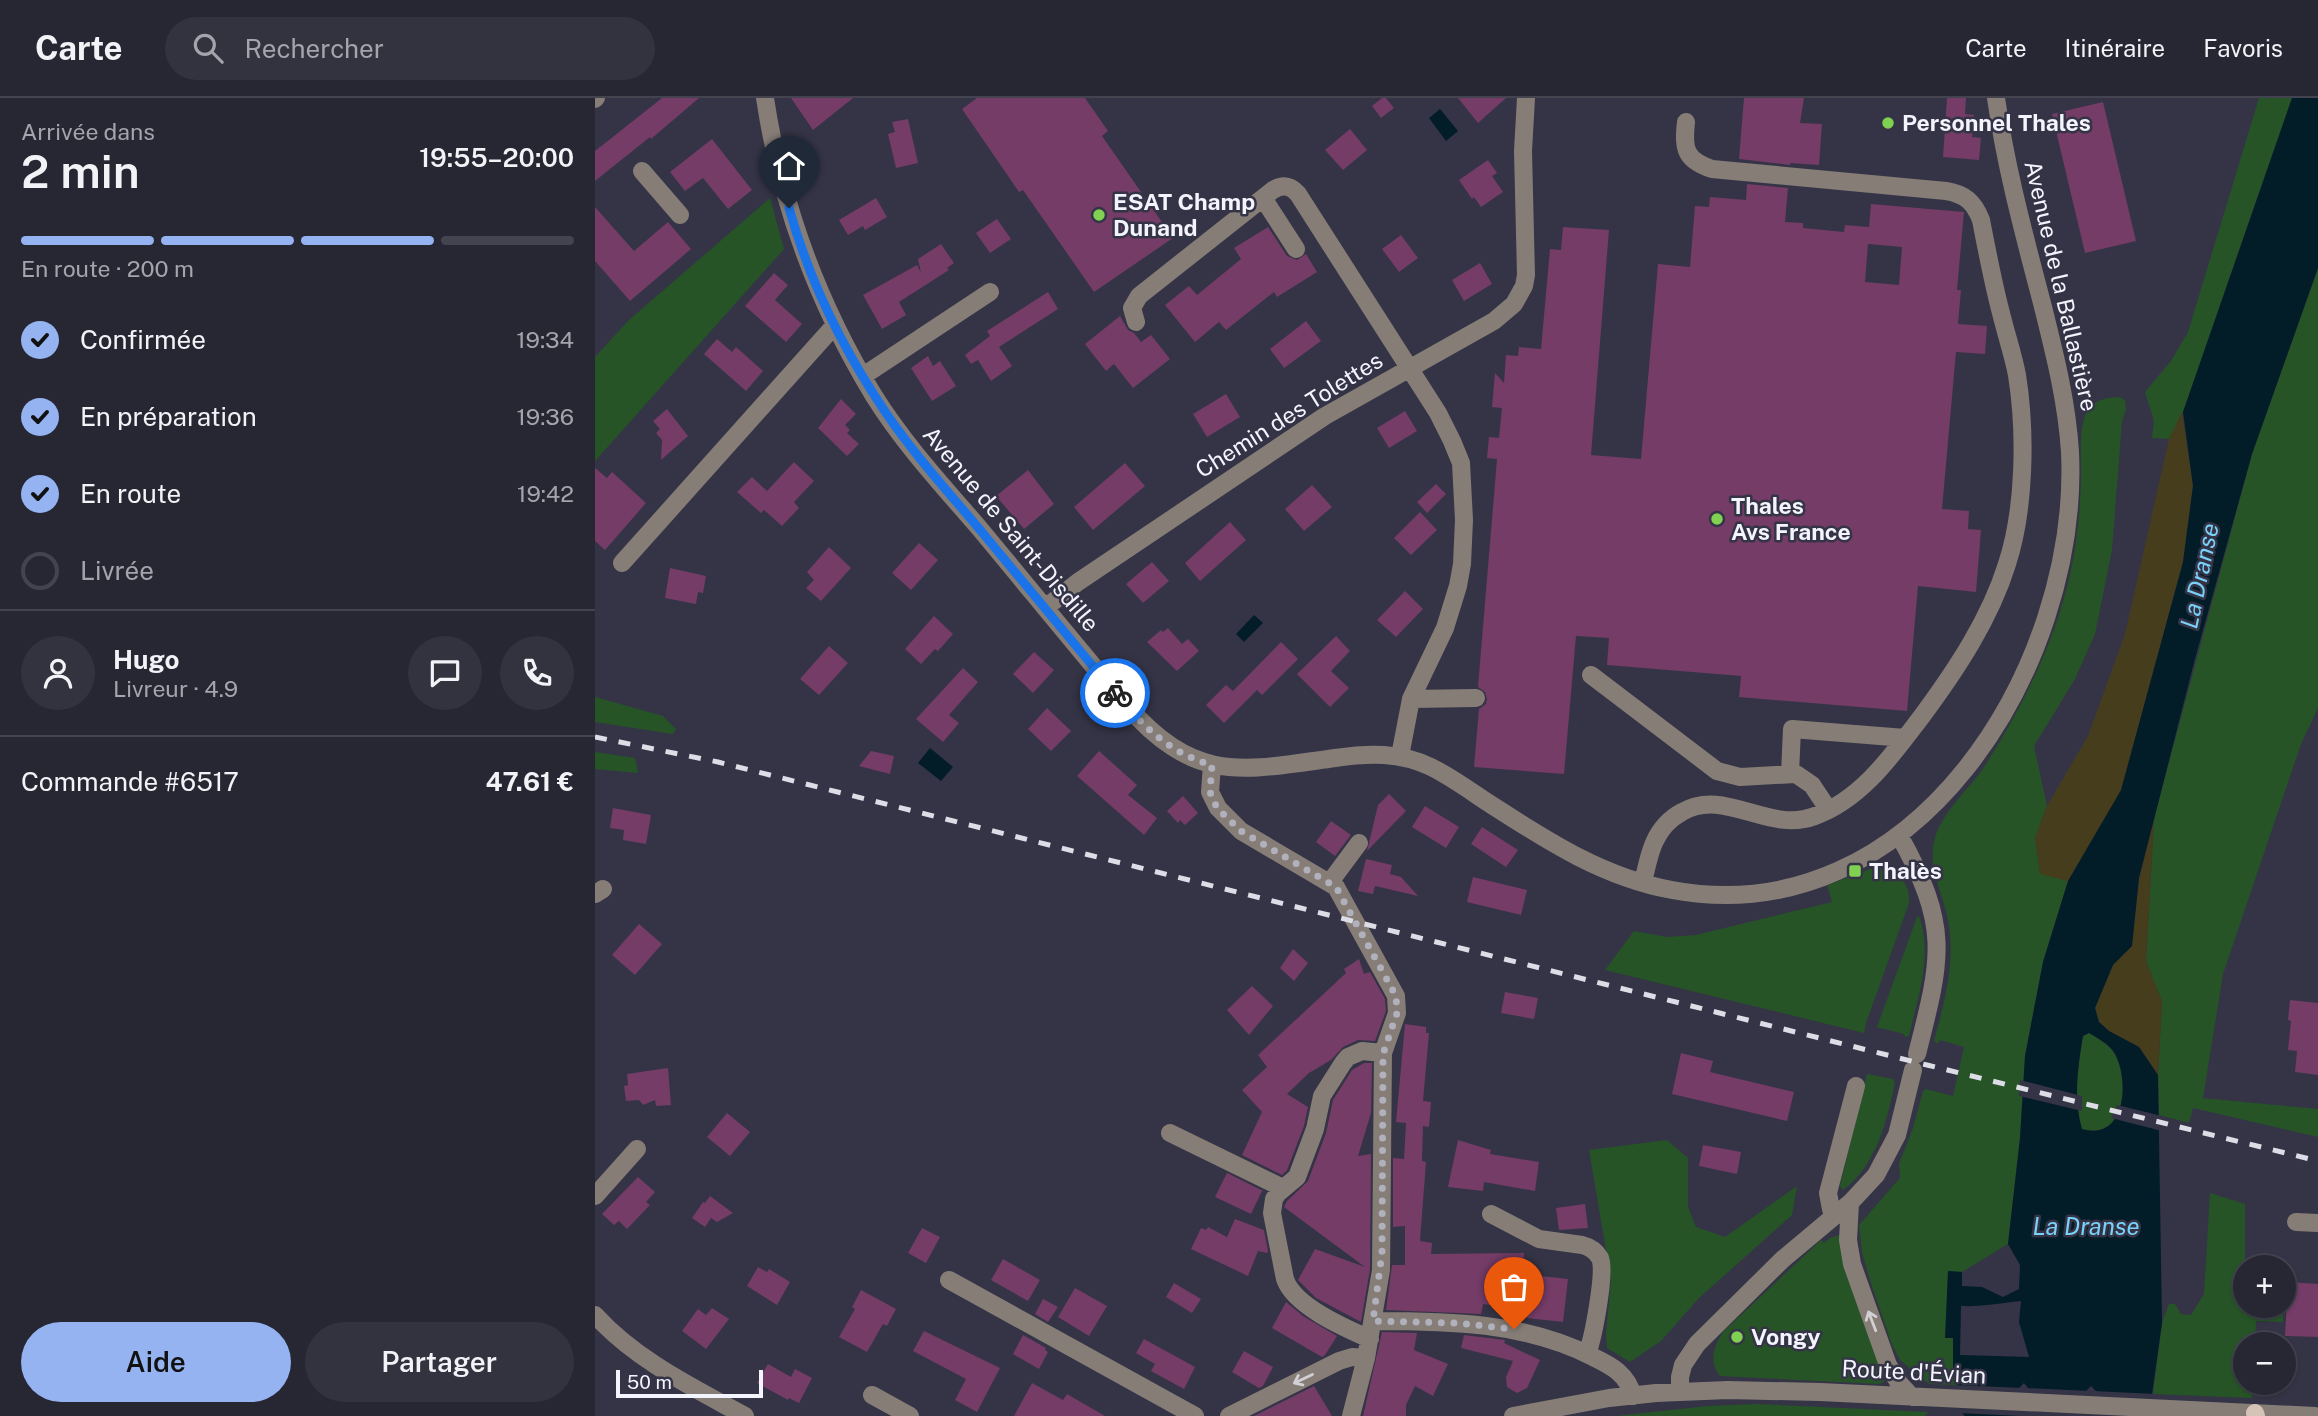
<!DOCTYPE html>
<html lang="fr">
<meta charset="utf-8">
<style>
body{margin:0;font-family:"Public Sans",sans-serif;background:#333340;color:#f1f3f6;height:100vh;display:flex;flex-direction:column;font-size:26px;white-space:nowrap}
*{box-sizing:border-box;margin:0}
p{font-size:23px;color:#a4a5ac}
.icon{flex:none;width:38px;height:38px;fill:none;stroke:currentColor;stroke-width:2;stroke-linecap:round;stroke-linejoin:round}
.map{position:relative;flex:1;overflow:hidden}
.side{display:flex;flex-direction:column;background:#272734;width:595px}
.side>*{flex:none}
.fabs{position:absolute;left:1638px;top:1157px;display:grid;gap:14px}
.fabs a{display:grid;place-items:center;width:63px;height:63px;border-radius:50%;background:#272734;box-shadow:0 2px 5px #0004,0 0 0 2px #43444f;font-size:35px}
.scale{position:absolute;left:21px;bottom:18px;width:147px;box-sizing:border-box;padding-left:7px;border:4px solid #f3f4fd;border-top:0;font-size:19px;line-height:24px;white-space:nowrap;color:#f3f4fd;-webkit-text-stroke:5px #343446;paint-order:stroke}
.pin{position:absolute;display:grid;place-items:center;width:60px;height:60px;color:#fff;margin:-72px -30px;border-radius:50% 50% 50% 0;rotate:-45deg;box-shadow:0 0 7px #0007}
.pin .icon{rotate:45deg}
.courier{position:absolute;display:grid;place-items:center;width:70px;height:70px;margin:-35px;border:5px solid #1a73e8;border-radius:50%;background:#fff;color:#222;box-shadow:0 2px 9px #0007}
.headline em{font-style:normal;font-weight:600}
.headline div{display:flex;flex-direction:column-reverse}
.headline{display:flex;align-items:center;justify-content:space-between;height:119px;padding:0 21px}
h1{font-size:46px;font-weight:600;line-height:52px}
.bar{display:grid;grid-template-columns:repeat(4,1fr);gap:10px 7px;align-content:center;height:84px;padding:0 21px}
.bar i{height:9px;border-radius:5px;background:#43444f}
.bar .current{background:#95b2f1}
.bar p{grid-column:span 4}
.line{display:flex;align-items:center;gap:18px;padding:0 21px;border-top:2px solid #43444f}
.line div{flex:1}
.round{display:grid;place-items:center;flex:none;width:74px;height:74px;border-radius:37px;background:#333340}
ol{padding:0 21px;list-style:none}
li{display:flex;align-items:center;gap:21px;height:77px}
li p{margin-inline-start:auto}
li .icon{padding:7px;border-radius:50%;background:#95b2f1;color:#111;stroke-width:4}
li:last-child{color:#a4a5ac}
li i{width:38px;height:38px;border:4px solid #43444f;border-radius:50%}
.button{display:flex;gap:14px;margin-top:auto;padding:14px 21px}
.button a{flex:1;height:80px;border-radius:42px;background:#95b2f1;color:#111;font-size:28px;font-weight:600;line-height:80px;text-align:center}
.button a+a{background:#333340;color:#f1f3f6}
header{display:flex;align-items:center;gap:42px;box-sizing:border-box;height:98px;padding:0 35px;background:#272734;border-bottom:2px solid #43444f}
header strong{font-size:33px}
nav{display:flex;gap:38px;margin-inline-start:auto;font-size:24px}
.search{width:490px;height:63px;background:#333340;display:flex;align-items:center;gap:18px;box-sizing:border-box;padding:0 24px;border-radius:38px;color:#a4a5ac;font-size:26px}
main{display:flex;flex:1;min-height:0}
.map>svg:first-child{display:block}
.green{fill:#265427}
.sand{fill:#463d1d}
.water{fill:#021c28;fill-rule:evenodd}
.pier{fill:#343446}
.building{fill:#743c67;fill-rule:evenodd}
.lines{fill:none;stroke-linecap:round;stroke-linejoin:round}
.minor{stroke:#867d77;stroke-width:18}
.major{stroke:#d6c3b7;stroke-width:18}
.rail{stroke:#dcdde7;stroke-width:5;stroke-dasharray:12 12;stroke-linecap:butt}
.oneway{stroke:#d2d0d5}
.done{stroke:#b0b1bd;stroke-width:7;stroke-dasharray:0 12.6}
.route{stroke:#1a73e8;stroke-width:9}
.poi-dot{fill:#80d051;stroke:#343446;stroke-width:2.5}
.labels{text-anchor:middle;stroke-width:5;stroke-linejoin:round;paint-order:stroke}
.poi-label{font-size:23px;font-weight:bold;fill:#f3f4fd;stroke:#343446;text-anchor:start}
.street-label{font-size:23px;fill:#f3f4fd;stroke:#343446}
.water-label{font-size:24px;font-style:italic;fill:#79d2fa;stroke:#343446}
</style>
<header>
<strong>Carte</strong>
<div class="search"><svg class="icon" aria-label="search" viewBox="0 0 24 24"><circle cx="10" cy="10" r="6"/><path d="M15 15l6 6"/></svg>Rechercher</div>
<nav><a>Carte</a><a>Itinéraire</a><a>Favoris</a></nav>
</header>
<main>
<section class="side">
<div class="headline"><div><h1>2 min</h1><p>Arrivée dans</p></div><em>19:55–20:00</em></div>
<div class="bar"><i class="current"></i><i class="current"></i><i class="current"></i><i></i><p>En route · 200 m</p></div>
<ol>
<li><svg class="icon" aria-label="check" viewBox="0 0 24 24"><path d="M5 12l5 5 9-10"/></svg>Confirmée<p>19:34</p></li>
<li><svg class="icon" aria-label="check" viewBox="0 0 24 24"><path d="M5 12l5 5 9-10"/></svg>En préparation<p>19:36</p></li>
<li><svg class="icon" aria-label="check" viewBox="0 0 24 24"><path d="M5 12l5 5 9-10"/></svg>En route<p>19:42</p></li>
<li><i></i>Livrée</li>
</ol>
<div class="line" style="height:126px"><a class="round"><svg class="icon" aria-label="person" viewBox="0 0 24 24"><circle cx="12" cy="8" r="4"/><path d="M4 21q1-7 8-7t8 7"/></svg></a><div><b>Hugo</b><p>Livreur · 4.9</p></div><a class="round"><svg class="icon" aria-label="chat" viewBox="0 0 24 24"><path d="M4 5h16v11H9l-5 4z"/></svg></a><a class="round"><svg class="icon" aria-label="phone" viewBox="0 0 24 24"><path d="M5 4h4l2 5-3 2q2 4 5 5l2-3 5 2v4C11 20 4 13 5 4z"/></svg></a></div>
<div class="line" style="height:91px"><div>Commande #6517</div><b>47.61 €</b></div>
<div class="button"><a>Aide</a><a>Partager</a></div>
</section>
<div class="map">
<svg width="1723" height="1318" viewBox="0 0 1723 1318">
<rect width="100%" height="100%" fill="#343446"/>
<!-- green -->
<path class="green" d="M1664 0H1697L1588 314 1574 341 1557 340 1559 323 1550 294 1576 263 1593 234Z
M175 100 189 151 0 363V259L34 222Z
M1723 170V610L1706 646 1628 876 1608 1000 1723 1011V1039L1598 1010 1594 1025 1564 1017 1563 977 1567 904 1551 863 1559 720 1657 356Z
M1524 299 1530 302 1531 312 1527 323 1517 452 1500 536 1480 581 1439 648 1452 708 1440 740 1445 775 1473 783 1448 864 1430 958 1425 1040 1413 1146 1367 1174 1353 1173 1351 1240H1358C1357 1257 1363 1271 1362 1287L1334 1286 1305 1262 1297 1247 1275 1182 1267 1154 1264 1127 1305 1080 1304 1066 1318 1030 1328 993 1331 991 1358 998 1369 949 1345 942 1342 946 1339 943C1349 905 1360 868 1354 828 1350 797 1331 772 1340 740 1348 712 1376 690 1391 666 1429 606 1459 546 1475 477 1482 447 1485 413 1486 382 1487 362 1483 338 1490 318 1495 303 1509 300 1524 299Z
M0 599 68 618 81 631 78 636 0 624Z
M0 654 40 660 43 675 0 671Z
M1278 770C1301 772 1315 781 1314 805L1271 925 1269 935 1010 872 1039 833 1072 839 1101 837 1237 804 1232 787Z
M1324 818C1338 857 1323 899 1314 938L1310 939 1309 936 1282 929 1322 819Z
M1494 935C1505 941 1518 949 1522 961 1534 988 1529 1043 1487 1031 1478 1001 1483 968 1488 938Z
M1272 976 1298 981 1300 984C1292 1022 1282 1067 1248 1092L1245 1088Z
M1072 1042 1093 1060V1109L1101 1129 1130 1139 1202 1088 1197 1117 1104 1200 1066 1243 1035 1264 1012 1250 1011 1236 1016 1182 994 1052Z
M1615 1095 1650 1106V1208H1688V1224L1661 1223 1660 1246H1650V1284L1658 1285 1657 1300 1558 1296 1567 1225 1574 1206H1580L1586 1216 1596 1217 1609 1196Z
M1244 1137 1252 1176 1289 1280V1284L1284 1286 1125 1278C1113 1265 1119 1246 1129 1233L1226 1142 1229 1145 1235 1140Z
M1162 1306 1333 1314 1330 1318H1021L1113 1308Z"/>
<!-- sand -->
<path class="sand" d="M1587 314 1598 388 1588 464 1526 693 1473 783 1445 776 1440 740 1452 708 1493 638 1530 536 1574 341Z
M1559 720 1551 863 1567 903 1563 977 1544 949 1514 933 1504 924 1500 910 1518 867 1537 847 1544 780Z"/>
<!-- water -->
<path class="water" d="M1697 0H1723V170L1657 356 1600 561 1544 780 1537 848 1518 867 1500 910 1504 924 1514 933 1544 949 1563 977 1567 1225 1554 1318 1501 1293 1496 1288 1491 1293 1490 1318H1432L1433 1290 1429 1285 1424 1290 1423 1318H1370L1367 1315 1362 1287 1363 1274 1358 1269V1240H1350L1353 1173 1367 1174V1188L1387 1189 1408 1199 1424 1191 1425 1167 1413 1146 1425 1040 1430 958 1448 864 1473 783 1526 692 1588 464 1598 388 1588 314ZM1494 935C1504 941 1518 948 1522 960 1534 988 1529 1043 1487 1031 1478 1001 1483 968 1488 938ZM1426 1203 1424 1224 1434 1259 1365 1257 1366 1208C1387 1209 1405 1205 1426 1203Z
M845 11 863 33 851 43 834 20Z
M659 517 668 525 649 544 641 536Z
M335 650 358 669 346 683 323 665Z"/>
<!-- pier -->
<path class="pier" d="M1425 982 1487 998V1013L1424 998Z
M1522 1007 1567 1018V1033L1516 1020Z
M1359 1287 1428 1290 1426 1318 1363 1315Z
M1429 1290 1495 1293 1494 1318H1428Z
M1497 1293 1562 1296 1558 1318H1496Z"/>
<!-- building -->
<path class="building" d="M67 0H104L56 41 55 39 0 83V53Z
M196 0H258L218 32Z
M382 0H490L513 33 507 38 578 140 499 194 428 92 424 94 367 11Z
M787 0H791L799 10 786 20 777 8Z
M863 0H911L883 25Z
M1149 0H1209L1205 25 1227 26 1224 67 1195 65V67L1144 61Z
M1352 0H1371L1370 16 1379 17 1377 39 1386 40 1384 62 1348 59Z
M1508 4 1541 143 1490 155 1457 16Z
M313 21 323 65 301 70 293 36 300 34 297 24Z
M755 31 772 52 748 72 730 52Z
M117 41 157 92 133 111 108 80 90 93 75 74Z
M893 62 902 75 897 78 908 94 886 109 879 99 877 101 864 82Z
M1152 86 1193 90 1190 124 1208 125V130L1249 134 1250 127 1274 129 1276 106 1369 114 1362 192H1366L1363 226 1392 228 1390 256 1361 254 1347 411 1374 413 1373 431 1386 432 1381 494 1323 488 1312 613 1144 599 1146 578 1012 567 1014 540 981 538 969 676 879 669 884 611 891 606 892 601 890 594 883 589 902 361 892 360 894 339 904 340 907 310 897 309 900 275 909 285 911 257 923 258 924 249 946 251 955 151 966 152 968 129 1014 132 996 357 1046 361 1063 166 1095 169 1100 108 1114 109 1115 99 1151 102ZM1273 146 1307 149 1304 187 1270 184Z
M281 100 292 119 270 132 268 128 253 137 244 122Z
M0 109 39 153 73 124 96 151 35 203 0 163Z
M402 121 416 141 395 155 381 135Z
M673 129 692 158 702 162 711 156 722 174 682 199 679 194 631 232 624 224 600 244 570 207 594 188 602 197 646 161 639 150Z
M806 137 823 160 804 174 787 151Z
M346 146 359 165 352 170 354 172 304 204 311 217 287 231 268 197 322 167 326 175 323 161Z
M885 165 897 186 869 203 857 182Z
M179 175 193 187 180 202 207 226 191 244 150 208Z
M453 194 463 211 404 249 417 268 396 283 383 262 376 266 370 257 395 238 392 233Z
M525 218 533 232 539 235 546 244 556 237 575 261 538 290 519 266 511 273 490 246Z
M711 223 726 243 689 270 675 251Z
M122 241 137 254 141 249 168 273 151 293 109 256Z
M333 258 338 268 345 263 361 288 337 303 316 270Z
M631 296 645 319 612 339 598 316Z
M246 301 261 316 250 327 255 332 252 335 264 346 252 358 223 330Z
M72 311 93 338 66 362 67 342 61 335 65 331 58 323Z
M810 313 822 333 794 350 782 330Z
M199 364 219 383 199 404 204 410 187 428 169 412 166 415 142 394 157 379 172 393Z
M530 365 550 388 498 432 479 409Z
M0 370 12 380 17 374 51 405 10 452 0 443Z
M433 372 459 406 429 431 401 398Z
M841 386 851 396 832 415 822 404Z
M717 387 737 409 709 433 690 411Z
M825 414 842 432 816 457 799 440Z
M635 424 651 442 605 483 590 465Z
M324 445 343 462 316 492 297 475Z
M234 449 256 470 226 503 211 490 219 482 212 474Z
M557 464 574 483 548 505 531 486Z
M75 470 111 478 108 495 103 494 101 506 70 500Z
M810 493 828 511 801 539 782 522Z
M339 518 358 536 343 553 340 551 326 566 310 551Z
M573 530 587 546 593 541 604 553 582 573 552 544 566 532 568 534Z
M741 538 755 553 736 573 754 590 735 609 702 576Z
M686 544 703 561 667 597 662 592 629 625 611 607 631 587 638 593Z
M234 548 253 565 224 597 205 581Z
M439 554 459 572 438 595 418 576Z
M368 570 383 584 354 617 364 625 348 644 321 621Z
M452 610 476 633 456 653 433 631Z
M276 653 299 658 295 676 264 668Z
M504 653 542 687 533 697 562 720 549 737 482 678Z
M794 696 811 713 772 753 783 707Z
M588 698 603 715 590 727 585 722 583 725 572 713Z
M830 708 864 729 851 750 817 729Z
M18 710 56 717 51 746 28 742 29 732 15 730Z
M736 723 756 737 740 758 721 744Z
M887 729 923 752 911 769 876 746Z
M771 761 797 767 795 776 806 779 823 798 780 788 778 796 763 793Z
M878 779 932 792 926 817 872 804Z
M44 826 67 846 40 877 17 857Z
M698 851 713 865 699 883 685 870Z
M764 861 769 876 775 874 790 901 791 913 780 943 763 942 748 949 736 962 714 975 692 996 713 1009 709 1028 692 1072 687 1077 647 1057 667 1014 647 992 672 969 663 957 751 875 749 871Z
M657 888 678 908 654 937 632 912Z
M910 894 943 900 939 921 906 915Z
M1695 902 1723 905V977L1700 974 1702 953 1693 952 1696 923 1693 922Z
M810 926 831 929V935H834L828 1003 836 1004 834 1029 828 1028 827 1063 831 1064 825 1143 837 1145 836 1156 929 1155 928 1182 905 1179 902 1208 888 1206 886 1216 791 1212 797 1167H810V1128L798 1129V1060L809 1061 811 1025 801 1024Z
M1086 955 1118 963 1115 974 1199 994 1192 1023 1077 996Z
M769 965H777L776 1015 763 1058 776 1056 775 1171 766 1224 721 1200 703 1182 720 1151 770 1169 689 1109 692 1103 713 1083 731 1035 738 1002 757 972Z
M73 970 76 1007 61 1008 60 1002 48 1007 44 1002 31 1003 29 988 33 987 32 976Z
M132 1015 155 1034 135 1058 112 1039Z
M863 1042 896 1052 895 1056 944 1064 940 1093 889 1084 888 1093 853 1089Z
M1108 1047 1146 1054 1142 1076 1104 1068Z
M632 1075 670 1094 667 1093 656 1116 620 1099Z
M43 1079 60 1094 51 1104 55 1107 32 1131 24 1123 19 1127 7 1116Z
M115 1098 138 1115 122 1124 116 1120 110 1129 97 1120 108 1104 110 1105Z
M990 1106 993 1130 964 1132 961 1110Z
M640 1121 669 1132 673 1153 672 1155 663 1153 653 1178 596 1151 606 1130 611 1132 613 1129 632 1139Z
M327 1130 345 1139 331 1165 313 1155Z
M408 1161 445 1182 433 1203 396 1182Z
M163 1169 172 1174 174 1171 195 1184 182 1207 152 1188Z
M936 1177 973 1181 968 1224 932 1220Z
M1693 1184 1723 1186V1239L1690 1238Z
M579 1185 606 1201 597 1215 571 1199Z
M480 1190 512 1208 494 1238 463 1219Z
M266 1192 301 1211 292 1228 288 1226 272 1254 244 1239 260 1211 257 1209Z
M448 1201 463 1209 453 1224 440 1216Z
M691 1204 708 1218 742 1238 730 1257 727 1259 677 1230Z
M117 1210 134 1221 111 1251 87 1233 103 1211 111 1217Z
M329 1233 405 1270 382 1314 360 1302 371 1281 318 1253Z
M787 1234 822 1235 819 1252 853 1266 838 1298 820 1288 811 1307V1318H768Z
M428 1237 451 1250 450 1252 453 1254 444 1271 418 1256Z
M869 1237 910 1242 909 1245 945 1262 932 1290 922 1295 912 1289 911 1279 918 1263 866 1250Z
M549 1241 600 1269 589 1291 556 1273 560 1266 541 1255Z
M649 1253 678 1269 668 1288 664 1290 637 1274Z
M173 1266 196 1279 200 1271 217 1280 204 1305 194 1300 193 1302 162 1285Z
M437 1285 468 1302 472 1296 510 1318H419Z
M719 1288 737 1318H659Z"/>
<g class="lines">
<!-- minor -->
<path class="minor" d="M170 0C186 107 223 206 279 298 309 346 348 388 385 431 434 490 482 549 531 607 601 686 645 673 740 660 774 655 805 654 836 669 856 679 874 692 892 704 951 742 1007 779 1077 792 1320 837 1485 569 1475 354 1472 305 1460 257 1448 209 1430 140 1411 71 1401 0
M0 1 1 0
M47 73 85 117
M668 100 701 151
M541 224 537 210 544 198 678 92C688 86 696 88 703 96L843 315 857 343 866 365 869 422 867 466 863 488 850 530 816 601 805 658
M268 278 395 194
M27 465 240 227
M450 510 483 484 730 318 899 223 919 206 929 188 931 177 928 53 931 0
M996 577 1122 673 1145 679 1201 676 1217 687 1233 711
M816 601 881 600
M617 667 615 694 623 710 646 733 741 789 801 898 802 915 788 955 786 1172 771 1260 756 1318
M1195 676 1197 631 1310 640
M1304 737C1355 829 1347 858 1322 956
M735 784 764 745
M1048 785C1054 756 1059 729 1087 714 1130 689 1173 736 1220 718 1267 701 1298 656 1327 618 1361 572 1395 521 1412 466 1430 411 1431 334 1422 277 1418 256 1411 236 1406 215 1398 185 1392 153 1386 122 1379 104 1370 96 1351 93L1117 71C1090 62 1088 51 1091 24
M0 796 8 791
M575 1035 688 1090
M0 1098 42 1051
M1255 1105 1253 1142 1257 1166 1293 1267 1304 1285 1317 1299
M896 1116 944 1141 987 1147C995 1149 1001 1153 1005 1160 1011 1174 998 1241 992 1256
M1240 1118 1236 1111 1233 1095 1261 988
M1701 1124 1723 1125
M354 1182 600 1318
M0 1217C41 1262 97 1289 150 1318
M778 1223C853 1223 930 1224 998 1259 1017 1268 1032 1276 1038 1298
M775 1241C750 1230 699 1208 690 1181L677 1115 679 1101 683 1095 702 1079 720 1031 727 998 748 965 753 959 767 953 788 955
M1085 1294V1279L1088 1267 1102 1246 1188 1161 1255 1105 1281 1077 1302 1037 1318 972
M277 1297 315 1318
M634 1318 744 1263 757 1259 771 1260
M918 1318 1014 1300 1061 1295 1133 1292 1225 1294 1720 1318"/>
<!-- major -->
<path class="major" d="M1660 1315 1661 1318"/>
<!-- rail -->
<path class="rail" d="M0 639 123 664 1332 967 1723 1063"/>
</g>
<!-- one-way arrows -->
<defs><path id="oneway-shaft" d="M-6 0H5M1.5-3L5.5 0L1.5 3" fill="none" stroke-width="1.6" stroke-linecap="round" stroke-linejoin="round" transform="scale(1.75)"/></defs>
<g class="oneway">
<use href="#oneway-shaft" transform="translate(1277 1223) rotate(-111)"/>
<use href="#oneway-shaft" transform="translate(708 1281) rotate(154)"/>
</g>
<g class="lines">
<!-- done -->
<path class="done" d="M520 595C548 628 574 655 617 667L615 694 622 710 646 733 741 789 801 898 802 915 788 956 787 1155 778 1223 862 1225 919 1231"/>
<!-- route -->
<path class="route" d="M194 110C214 182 249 253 291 315 321 359 357 398 391 439 434 491 477 543 520 595"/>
</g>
<!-- markers -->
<g class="poi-dot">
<circle cx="1293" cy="25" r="7"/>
<circle cx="504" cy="117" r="7"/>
<circle cx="1122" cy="421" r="7"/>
<rect x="1253" y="766" width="14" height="14" rx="3.5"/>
<circle cx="1142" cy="1239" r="7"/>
</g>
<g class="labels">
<!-- poi labels -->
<g class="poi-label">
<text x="1307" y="33">Personnel Thales</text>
<text x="518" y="112">ESAT Champ<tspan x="518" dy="26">Dunand</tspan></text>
<text x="1136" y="416">Thales<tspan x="1136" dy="26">Avs France</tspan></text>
<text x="1274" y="781">Thalès</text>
<text x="1156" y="1247">Vongy</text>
</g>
<!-- street labels -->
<g class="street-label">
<text transform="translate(1466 188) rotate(77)" y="8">Avenue de la Ballastière</text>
<text transform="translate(694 317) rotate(-32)" y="8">Chemin des Tolettes</text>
<text transform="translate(416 431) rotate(50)" y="8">Avenue de Saint-Disdille</text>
<text transform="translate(1319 1274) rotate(3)" y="8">Route d'Évian</text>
</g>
<!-- water labels -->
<g class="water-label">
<text transform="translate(1605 478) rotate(-78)" y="8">La Dranse</text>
<text x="1491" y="1137">La Dranse</text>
</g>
</g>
</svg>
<div class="fabs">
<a>+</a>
<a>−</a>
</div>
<div class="scale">50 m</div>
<div class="pin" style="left:919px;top:1231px;background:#ea580c"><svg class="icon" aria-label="bag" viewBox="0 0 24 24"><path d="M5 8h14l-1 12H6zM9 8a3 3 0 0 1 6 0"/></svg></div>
<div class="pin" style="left:194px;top:110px;background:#1f2937"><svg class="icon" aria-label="home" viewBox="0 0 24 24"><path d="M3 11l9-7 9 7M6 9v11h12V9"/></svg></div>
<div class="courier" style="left:520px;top:595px"><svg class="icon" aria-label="bike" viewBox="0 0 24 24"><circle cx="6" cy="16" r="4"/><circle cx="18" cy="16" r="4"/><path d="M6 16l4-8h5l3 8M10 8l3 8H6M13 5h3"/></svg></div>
</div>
</main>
